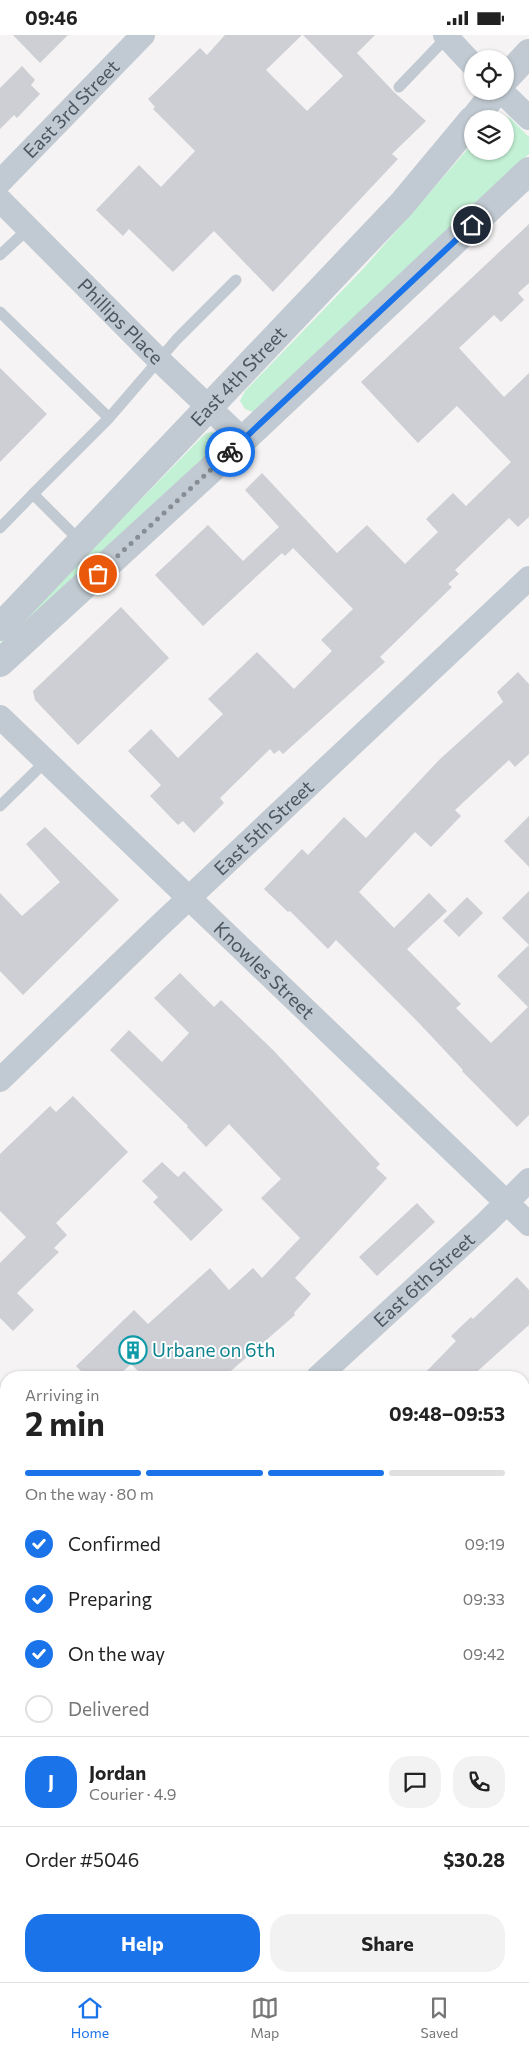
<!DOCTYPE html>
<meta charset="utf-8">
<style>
body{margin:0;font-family:Commissioner,sans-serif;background:#f2f2f2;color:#222;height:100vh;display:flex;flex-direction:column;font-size:19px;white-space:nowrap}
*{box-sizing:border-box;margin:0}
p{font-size:16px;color:#767676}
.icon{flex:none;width:28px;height:28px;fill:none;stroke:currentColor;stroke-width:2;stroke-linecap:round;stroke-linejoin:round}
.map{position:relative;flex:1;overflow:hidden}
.details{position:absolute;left:0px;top:1336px;width:530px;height:611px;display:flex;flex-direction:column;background:#fff;border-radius:20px 20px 0 0;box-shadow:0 1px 4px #0004}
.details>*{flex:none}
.tools{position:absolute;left:464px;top:15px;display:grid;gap:10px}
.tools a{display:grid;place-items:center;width:50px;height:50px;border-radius:50%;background:#fff;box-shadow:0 1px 4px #0004;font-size:25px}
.pin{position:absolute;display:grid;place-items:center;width:42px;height:42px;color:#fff;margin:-21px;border:2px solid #fff;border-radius:50%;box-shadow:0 1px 5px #0007}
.courier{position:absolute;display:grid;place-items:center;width:50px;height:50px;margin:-25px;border:4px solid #1a73e8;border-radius:50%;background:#fff;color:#222;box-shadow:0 1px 6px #0007}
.head em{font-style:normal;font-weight:700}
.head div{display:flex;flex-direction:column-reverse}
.head{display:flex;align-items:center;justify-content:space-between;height:85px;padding:0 25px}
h1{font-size:32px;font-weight:700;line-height:38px}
.bar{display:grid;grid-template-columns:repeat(4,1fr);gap:8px 5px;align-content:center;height:60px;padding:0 25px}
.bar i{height:6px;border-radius:4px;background:#e0e0e0}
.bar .selected{background:#1a73e8}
.bar p{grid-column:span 4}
.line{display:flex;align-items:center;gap:12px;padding:0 25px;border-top:1px solid #e0e0e0}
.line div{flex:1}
.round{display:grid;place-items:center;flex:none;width:52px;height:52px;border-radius:20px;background:#f2f2f2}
ol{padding:0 25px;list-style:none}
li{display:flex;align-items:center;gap:15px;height:55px}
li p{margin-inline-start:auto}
li .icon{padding:5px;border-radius:50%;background:#1a73e8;color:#fff;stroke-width:4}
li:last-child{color:#767676}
li i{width:28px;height:28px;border:2px solid #e0e0e0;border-radius:50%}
.action{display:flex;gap:10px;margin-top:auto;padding:10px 25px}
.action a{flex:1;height:58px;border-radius:20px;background:#1a73e8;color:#fff;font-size:20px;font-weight:700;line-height:58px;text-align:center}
.action a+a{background:#f2f2f2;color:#222}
.status{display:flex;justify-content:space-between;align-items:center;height:35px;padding:0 25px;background:#fff;direction:ltr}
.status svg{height:14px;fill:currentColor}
.tab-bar{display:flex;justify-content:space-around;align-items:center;height:70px;border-top:1px solid #e0e0e0;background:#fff;font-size:14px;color:#767676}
.tab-bar a{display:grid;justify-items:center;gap:2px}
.tab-bar .selected{color:#1a73e8}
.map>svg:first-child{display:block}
.green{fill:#c3f1d5}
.building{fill:#cdcfd5}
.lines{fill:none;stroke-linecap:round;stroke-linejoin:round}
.service{stroke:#c1cad2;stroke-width:11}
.minor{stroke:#c1cad2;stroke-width:24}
.tertiary{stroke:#c1cad2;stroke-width:28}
.done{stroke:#868d94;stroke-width:5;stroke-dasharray:0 9}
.route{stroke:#1a73e8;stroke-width:6}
.labels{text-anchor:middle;stroke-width:4;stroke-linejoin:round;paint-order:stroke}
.street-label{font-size:19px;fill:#4a5661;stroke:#fff}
.culture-label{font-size:19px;fill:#0d838f;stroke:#fff;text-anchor:start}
</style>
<div class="status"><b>09:46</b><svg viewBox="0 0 49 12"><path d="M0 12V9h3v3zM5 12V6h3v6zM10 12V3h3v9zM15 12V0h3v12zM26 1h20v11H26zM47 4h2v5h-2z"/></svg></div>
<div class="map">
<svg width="529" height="1947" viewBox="0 0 529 1947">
<rect width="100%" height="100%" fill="#f5f3f3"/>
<!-- green -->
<path class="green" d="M499 79 510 83 529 102V119L263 372 253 377 245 374 240 366 245 356 363 234 472 109V116H505V84H495Z
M213 397 219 408 0 618V608L203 401 207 398Z"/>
<!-- building -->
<path class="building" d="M13 0H68L40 28Z
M225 0H302L266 35 307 76 343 41 303 0H375L357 18 394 57 426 86 392 119 398 124 273 257 214 196 173 237 129 194 123 201 96 175 139 130 161 152 195 116 153 74 155 72 148 64 200 13 207 20Z
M22 31 35 45 31 50 40 59 17 83 14 80 0 94V53Z
M529 189V248L518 258 524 265 501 287 494 280 459 313 504 362 529 338V482L518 492 509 483 455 535 459 539 448 549 452 552 380 622 385 627 283 719 279 715 274 719 270 714 220 763 224 768 194 798 183 786 178 790 150 761 161 750 128 716 151 694 178 723 223 679 208 664 257 617 294 654 332 616 321 605 353 574 293 513 285 521 282 518 203 591 155 540 208 490 243 526 279 492 245 455 262 438 337 518 367 490 405 529 438 497 426 484 453 458 466 471 511 427 457 371 418 408 361 347Z
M0 333 47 379 0 427Z
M121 572 169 623 78 710 35 665 33 656Z
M518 637 529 649V719L515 732 509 725 455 775 461 781 431 812 415 797 359 857 394 893 429 858 447 876 407 914 461 969 456 973 491 1008 528 972 497 941 529 910 502 883 529 856V1080L517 1092 462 1036 463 1035 417 986 336 905 328 914 290 876 288 877 264 854 302 814 308 820 344 782 366 803 439 725 503 667 497 657Z
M529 781V832L504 806Z
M45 792 119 865 23 960 0 936V858L22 881 60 847 26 809Z
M467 862 483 878 459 902 443 886Z
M180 938 214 972 221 965 273 1015 380 1129 376 1133 387 1143 295 1243 311 1259 294 1278 295 1280 224 1342H144L131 1329 117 1342H87L76 1331 134 1275 148 1289 210 1233 229 1255 253 1233 262 1243 300 1203 261 1163 281 1144 229 1089 206 1112 187 1092 188 1091 110 1015 129 995 162 1027 189 998 154 963Z
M73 1061 128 1117 56 1188 67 1200 54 1213 59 1217 17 1258 34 1275 13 1296 0 1283V1228L26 1202 0 1176V1119L50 1071 56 1077Z
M162 1127 178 1142 184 1136 223 1175 191 1206 153 1167 158 1162 142 1146Z
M417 1168 435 1187 377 1241 359 1222Z
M517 1242 529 1255V1290L471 1342H421L456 1306 451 1301 471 1282 473 1284Z"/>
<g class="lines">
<!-- service -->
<path class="service" d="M399 52 447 2
M0 220 29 193
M0 277 109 383
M33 459 109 383 177 304 236 245
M0 493 33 459 81 507
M0 771 46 726"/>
<!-- minor -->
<g class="minor">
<path d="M445 0 472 29"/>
<path d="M501 56 529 83"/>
<path id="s1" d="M0 147 143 0"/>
<path id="s2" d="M0 165 159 325 243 405"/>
<path id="s3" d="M0 682 529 1189"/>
<path id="s4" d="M0 1045 157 893 529 543"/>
<path id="s5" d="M318 1342 487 1187 529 1145"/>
<path d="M0 1636 6 1630"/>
<path d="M524 1689 529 1684"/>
<path d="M0 1745 6 1751"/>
<path d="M197 1941 203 1947"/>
<path d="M248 1947 254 1941"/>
</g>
<!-- tertiary -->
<g class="tertiary">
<path d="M505 44 529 18"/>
<path d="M474 84 496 56"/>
<path id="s6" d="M0 592 402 169 472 85"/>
<path d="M0 628 243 405 529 136"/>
</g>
</g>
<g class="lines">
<!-- done -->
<path class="done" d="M98 539 230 417"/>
<!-- route -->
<path class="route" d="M230 417 472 190"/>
</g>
<!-- icons -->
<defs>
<g id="building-ring" transform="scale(1.4375)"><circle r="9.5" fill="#fff" stroke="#0f9aa8" stroke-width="1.5"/><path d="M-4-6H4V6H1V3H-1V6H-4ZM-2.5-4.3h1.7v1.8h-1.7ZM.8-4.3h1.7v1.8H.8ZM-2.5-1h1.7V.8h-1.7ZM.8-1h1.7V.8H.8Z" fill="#0f9aa8"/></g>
</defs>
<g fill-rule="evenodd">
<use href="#building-ring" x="133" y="1315"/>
</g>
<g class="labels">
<!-- street labels -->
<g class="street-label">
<text dy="7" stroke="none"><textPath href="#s1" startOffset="102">East 3rd Street</textPath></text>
<text dy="7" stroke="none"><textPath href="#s2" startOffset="171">Phillips Place</textPath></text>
<text dy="7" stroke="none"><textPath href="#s6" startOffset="346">East 4th Street</textPath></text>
<text dy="7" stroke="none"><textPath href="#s4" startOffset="365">East 5th Street</textPath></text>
<text dy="7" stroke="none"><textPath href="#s3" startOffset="366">Knowles Street</textPath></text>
<text dy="7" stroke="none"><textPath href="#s5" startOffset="144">East 6th Street</textPath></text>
</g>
<!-- culture labels -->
<g class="culture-label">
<text x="152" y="1322">Urbane on 6th</text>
</g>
</g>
</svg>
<div class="tools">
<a><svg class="icon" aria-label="locate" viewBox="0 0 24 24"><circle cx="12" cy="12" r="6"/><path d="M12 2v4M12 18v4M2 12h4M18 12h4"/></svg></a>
<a><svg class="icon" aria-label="layers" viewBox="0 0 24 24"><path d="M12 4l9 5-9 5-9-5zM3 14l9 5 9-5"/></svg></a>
</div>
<div class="pin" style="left:98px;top:539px;background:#ea580c"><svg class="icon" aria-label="bag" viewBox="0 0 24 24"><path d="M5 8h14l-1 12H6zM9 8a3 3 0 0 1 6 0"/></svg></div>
<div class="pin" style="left:472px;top:190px;background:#1f2937"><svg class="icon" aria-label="home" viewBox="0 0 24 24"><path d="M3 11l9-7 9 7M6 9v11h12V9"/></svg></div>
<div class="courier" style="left:230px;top:417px"><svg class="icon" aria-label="bike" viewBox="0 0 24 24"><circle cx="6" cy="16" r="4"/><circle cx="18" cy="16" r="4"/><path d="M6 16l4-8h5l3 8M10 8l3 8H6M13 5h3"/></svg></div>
<section class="details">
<div class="head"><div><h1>2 min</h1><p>Arriving in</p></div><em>09:48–09:53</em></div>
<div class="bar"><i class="selected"></i><i class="selected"></i><i class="selected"></i><i></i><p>On the way · 80 m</p></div>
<ol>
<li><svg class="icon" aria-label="check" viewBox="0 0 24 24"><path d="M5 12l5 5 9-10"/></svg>Confirmed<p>09:19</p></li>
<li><svg class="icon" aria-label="check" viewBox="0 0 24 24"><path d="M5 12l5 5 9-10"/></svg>Preparing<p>09:33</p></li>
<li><svg class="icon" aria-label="check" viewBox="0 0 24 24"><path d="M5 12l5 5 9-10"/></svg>On the way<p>09:42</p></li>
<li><i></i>Delivered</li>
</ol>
<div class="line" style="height:90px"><b class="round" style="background:#1a73e8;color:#fff">J</b><div><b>Jordan</b><p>Courier · 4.9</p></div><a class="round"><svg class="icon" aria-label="chat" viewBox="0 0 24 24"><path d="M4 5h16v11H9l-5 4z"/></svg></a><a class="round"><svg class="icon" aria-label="phone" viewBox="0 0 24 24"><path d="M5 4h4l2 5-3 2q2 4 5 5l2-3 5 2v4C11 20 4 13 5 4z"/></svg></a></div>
<div class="line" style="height:65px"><div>Order #5046</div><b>$30.28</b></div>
<div class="action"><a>Help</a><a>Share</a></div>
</section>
</div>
<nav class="tab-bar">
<a class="selected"><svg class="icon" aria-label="home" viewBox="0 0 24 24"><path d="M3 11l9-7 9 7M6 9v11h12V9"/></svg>Home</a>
<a><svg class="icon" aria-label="map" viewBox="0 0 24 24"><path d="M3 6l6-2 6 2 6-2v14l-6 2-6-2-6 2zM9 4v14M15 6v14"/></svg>Map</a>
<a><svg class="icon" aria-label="saved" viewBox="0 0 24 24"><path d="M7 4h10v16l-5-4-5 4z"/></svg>Saved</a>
</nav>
